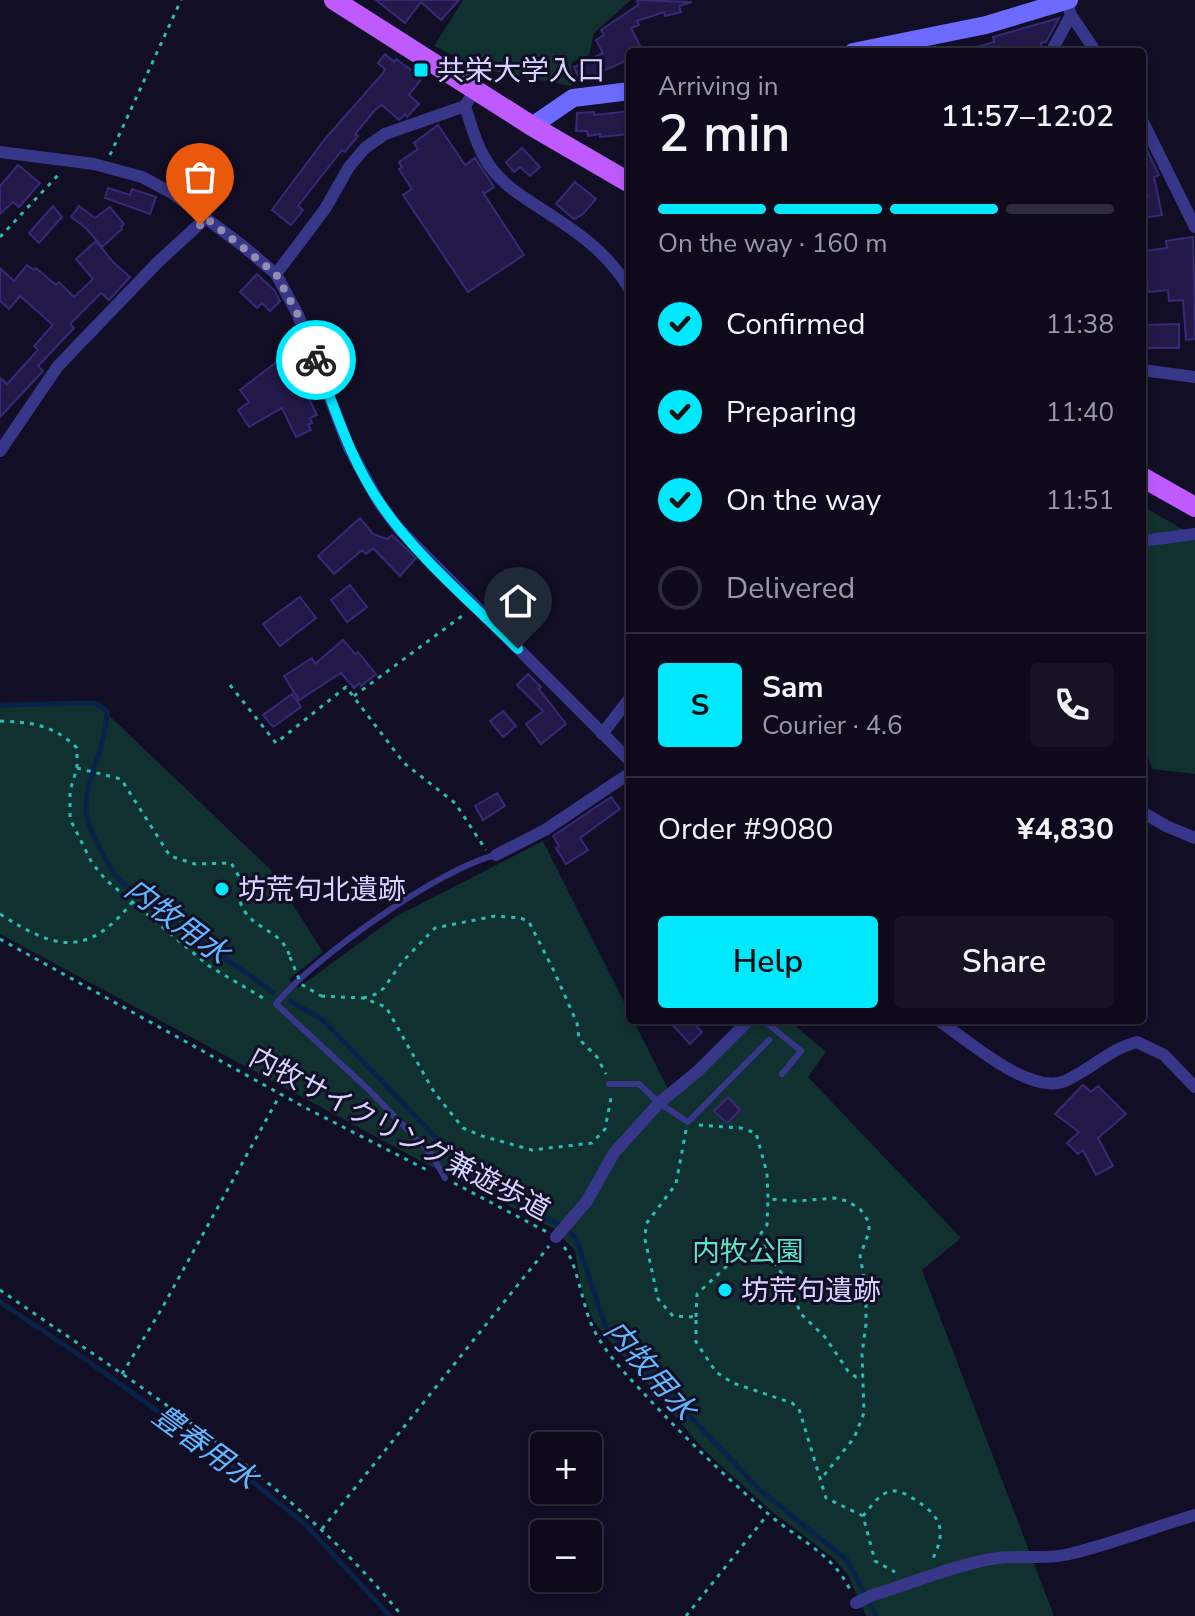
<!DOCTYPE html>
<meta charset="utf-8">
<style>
body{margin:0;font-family:"Nunito Sans","Noto Sans JP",sans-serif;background:#171325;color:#f1f3f6;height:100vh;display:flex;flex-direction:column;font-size:30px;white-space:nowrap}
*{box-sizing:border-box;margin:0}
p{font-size:26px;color:#9b9aa3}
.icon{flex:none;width:44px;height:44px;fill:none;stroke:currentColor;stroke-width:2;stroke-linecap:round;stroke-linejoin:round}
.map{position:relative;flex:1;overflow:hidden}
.side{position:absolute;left:626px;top:48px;width:520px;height:976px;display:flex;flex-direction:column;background:#0e0a1c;border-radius:8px;box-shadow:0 4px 12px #0003,0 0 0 2px #2e2b3b}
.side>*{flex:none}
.controls{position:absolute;left:530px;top:1432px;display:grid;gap:16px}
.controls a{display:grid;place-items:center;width:72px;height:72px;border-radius:8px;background:#0e0a1c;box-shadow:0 4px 12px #0003,0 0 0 2px #2e2b3b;font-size:40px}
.pin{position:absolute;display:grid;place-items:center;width:68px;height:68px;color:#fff;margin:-82px -34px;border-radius:50% 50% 50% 0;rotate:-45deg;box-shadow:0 0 8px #0007}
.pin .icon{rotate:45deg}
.courier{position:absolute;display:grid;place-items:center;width:80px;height:80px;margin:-40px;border:6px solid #00e8fe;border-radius:50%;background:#fff;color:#222;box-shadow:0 2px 10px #0007}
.overview em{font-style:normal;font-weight:600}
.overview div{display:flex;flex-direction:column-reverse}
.overview{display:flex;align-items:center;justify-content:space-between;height:136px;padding:0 32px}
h1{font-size:52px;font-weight:600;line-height:60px}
.bar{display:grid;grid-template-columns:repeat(4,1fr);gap:12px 8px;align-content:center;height:96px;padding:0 32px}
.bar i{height:10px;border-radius:6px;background:#2e2b3b}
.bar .on{background:#00e8fe}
.bar p{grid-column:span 4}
.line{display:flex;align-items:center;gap:20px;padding:0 32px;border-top:2px solid #2e2b3b}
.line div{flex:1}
.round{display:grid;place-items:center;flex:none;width:84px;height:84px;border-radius:8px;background:#171325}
ol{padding:0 32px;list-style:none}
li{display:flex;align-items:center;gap:24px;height:88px}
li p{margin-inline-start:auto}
li .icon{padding:8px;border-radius:50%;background:#00e8fe;color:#111;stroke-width:4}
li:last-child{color:#9b9aa3}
li i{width:44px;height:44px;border:4px solid #2e2b3b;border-radius:50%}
.primary-button{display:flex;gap:16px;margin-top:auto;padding:16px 32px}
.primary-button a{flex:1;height:92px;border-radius:8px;background:#00e8fe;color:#111;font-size:32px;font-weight:600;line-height:92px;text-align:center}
.primary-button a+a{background:#171325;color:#f1f3f6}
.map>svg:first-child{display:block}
.green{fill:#10312f}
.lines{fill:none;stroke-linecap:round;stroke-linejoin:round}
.stream{stroke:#09224a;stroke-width:5}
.building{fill:#221948;stroke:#372976;stroke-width:2}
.path{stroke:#28beb3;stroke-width:3;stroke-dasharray:4 6;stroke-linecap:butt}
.lane{stroke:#383688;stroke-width:6}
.street{stroke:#383688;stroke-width:12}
.secondary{stroke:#6c6aff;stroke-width:18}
.primary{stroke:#bf5aff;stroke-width:20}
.path-bridge{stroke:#28beb3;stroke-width:3;stroke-dasharray:4 6;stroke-linecap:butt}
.done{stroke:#928eb3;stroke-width:8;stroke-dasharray:0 14.4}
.route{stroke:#00e8fe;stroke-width:10}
.poi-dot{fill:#00e8fe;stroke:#120e26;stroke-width:3}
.labels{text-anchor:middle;stroke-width:6;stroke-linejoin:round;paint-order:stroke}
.poi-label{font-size:28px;fill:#d7d3ff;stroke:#120e26;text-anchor:start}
.street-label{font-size:28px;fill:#d7d3ff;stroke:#120e26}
.park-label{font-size:28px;fill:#58e6c1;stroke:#120e26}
.water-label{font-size:30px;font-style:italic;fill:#61b8ff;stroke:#120e26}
</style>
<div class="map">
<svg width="1195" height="1616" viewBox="0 0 1195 1616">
<rect width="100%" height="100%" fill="#120e26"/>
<!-- green -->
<path class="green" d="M463 0H631L594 33 589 55 572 62 571 86 481 69 434 46Z
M1142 506 1195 536V774L1152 769 1142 738Z
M0 703H96L270 869 323 952 289 979 298 988 395 917 543 841 630 1014V1020H633L670 1093 748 1020H788L826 1052 808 1077 961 1238 922 1270 1054 1616H866L848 1575 833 1558 770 1510 704 1450 594 1322 582 1291 575 1251 555 1229 417 1159 0 934Z"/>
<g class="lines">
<!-- stream -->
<path class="stream" d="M0 705 96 703 107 711C107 746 85 776 86 812 87 826 108 866 117 877 126 888 140 896 150 904 190 935 233 963 274 993
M290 1001 323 1020 447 1149 474 1183 558 1224 576 1238 606 1328 759 1489 847 1560 876 1616
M0 1302 88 1361 223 1458 306 1525 390 1616"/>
</g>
<!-- building -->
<path class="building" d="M376 0H459L441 20 421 2 405 23Z
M637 0 692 2 679 6 681 12 665 16 664 12 637 21 639 25 631 28 643 52H630V59L580 81 574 67 603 53 596 40 604 35 601 30 638 5Z
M1059 18 1046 42 1041 43 1042 52H970V49L994 42 993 37Z
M385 54 394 62 396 59 422 78 409 95 419 104 407 117 405 114 399 120 382 105 375 110 355 134 358 136 345 152 342 150 298 206 303 210 291 225 272 210 325 139 384 72 385 69 378 63Z
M630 111V134L600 137V134L588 136 587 131H576L577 113 594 112V115Z
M438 125 465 165 475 158 494 187 485 193 482 191 524 255 468 292 403 195 412 189 399 169 402 167 399 162 418 149 414 143Z
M1145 146 1159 175 1154 177 1162 215 1142 218V199L1148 197 1142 184V147Z
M522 148 540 167 530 176 520 167 514 172 506 162Z
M18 165 40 183 19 207 13 202 0 214V186Z
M575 182 596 199 583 214 574 219 556 204Z
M108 188 130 195 132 189 156 197 150 214 105 198Z
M53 206 62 217 39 243 29 233Z
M79 206 95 218 110 207 124 224 121 227 122 229 102 247 86 228 71 217Z
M1193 237 1195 339 1186 340 1183 300 1169 301 1168 290 1148 292 1145 251 1167 248 1166 241Z
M96 241 113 262 130 277 109 300 101 293 70 324 74 328 38 366 43 371 0 417V378L7 384 38 350 34 346 53 325 20 296 9 309 0 301V268L14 281 27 265 34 270 36 268 56 285 59 282 74 297 93 279 76 259Z
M257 274 274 290 280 301 270 311 262 303 257 308 240 292Z
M1179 324V348H1142V325Z
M296 353 314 391 307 394 317 415 310 418 312 423 308 425 311 430 296 437 282 408 249 427 238 410 249 402 240 390 282 358Z
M360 518 373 534 387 539 392 535 416 558 400 576 373 548 366 554 362 550 334 574 318 556Z
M350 585 367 607 347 622 331 600Z
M300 597 316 618 280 646 263 624Z
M343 640 355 654 358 652 376 674 361 686 359 683 354 688 341 673 299 700 284 676 312 658 315 664Z
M528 674 541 687 539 689 566 724 541 744 526 724 543 711 517 685Z
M292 694 301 707 273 727 263 715Z
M503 711 516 726 503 737 490 721Z
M497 793 505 806 483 820 475 806Z
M611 797 620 809 580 838 588 850 566 864 556 848 559 846 553 836Z
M668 1020H691L702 1032 690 1044Z
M1083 1085 1091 1092 1098 1086 1126 1114 1098 1138 1113 1166 1096 1175 1083 1150 1078 1154 1067 1143 1079 1132 1055 1114Z
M728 1097 740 1110 727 1123 714 1111Z"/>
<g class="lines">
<!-- path -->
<path class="path" d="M110 155 181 0
M0 237 60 173
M230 685 276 743 346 687 404 763 455 803 486 850
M354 696 466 613
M0 721C31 722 54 725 77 748V768L70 791V819L92 863 106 880 209 966 263 998
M77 768 121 779 170 856 195 864 231 863C234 868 239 875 240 881 241 893 237 901 245 912 260 932 282 931 290 957
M0 914C56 950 88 958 133 901
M0 939 304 1107 429 1171
M321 996 363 998 386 1007 434 1092 463 1128 482 1136 532 1150 592 1143 605 1129 612 1093
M363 998 376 994 384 988 402 962 435 928 495 916 521 918 529 922 553 969 577 1023 579 1039 597 1057 606 1074
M699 1125 741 1128 756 1133 767 1173 768 1199 798 1201 834 1198 847 1201 860 1209 869 1222V1232L860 1256 866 1288V1324L862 1354 864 1413 854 1438 821 1479
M686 1130 676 1184 646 1224 645 1239 658 1299 673 1316 696 1317V1342L716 1372 733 1383 792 1403 799 1409 826 1498 863 1516 875 1561 895 1572
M454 1183 547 1232
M759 1236 794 1294 800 1313 825 1337 848 1371 856 1377H863
M564 1247C576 1261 582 1301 590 1321 602 1351 627 1375 648 1398 685 1438 725 1476 766 1512 794 1537 834 1554 850 1590
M0 1290C136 1384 298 1486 402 1616
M696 1317 697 1294 759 1236 767 1225 768 1199
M122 1374 161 1310 280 1095
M863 1516C871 1507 878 1494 891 1491 900 1490 907 1495 914 1499 943 1517 947 1532 931 1562
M322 1529 549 1246
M686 1616 768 1514"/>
<!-- lane -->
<path class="lane" d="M763 1020 801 1051 782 1074
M609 1084H639L659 1103 688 1122 769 1040
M445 1178 431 1154 369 1090 276 1004C312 959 440 868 496 855"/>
<!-- street -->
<path class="street" d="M1066 0 1071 15 1096 52
M1051 52 1071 15
M465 106C472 128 478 151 492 169 505 186 522 196 540 208 576 231 608 252 630 290
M1142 120 1195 227
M0 152 94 164 142 177 172 193 243 246 276 274 298 315 349 448 380 504 399 529 630 761
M276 274 325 209 349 167 365 148 385 134 465 106 475 90
M1142 370 1195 377
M0 451 58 366 158 262 206 218
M1142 541 1195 534
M602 734 630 698
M1142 812 1166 826 1195 838
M496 855 545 830 630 773
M938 1020C966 1039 1030 1096 1065 1081 1090 1070 1110 1049 1137 1042L1164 1055 1195 1087
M556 1237 587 1201 614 1153 659 1103 698 1071 749 1020
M856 1603 873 1595C912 1583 952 1566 991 1559 1016 1554 1041 1560 1065 1555 1110 1545 1151 1528 1195 1515"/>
<!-- secondary -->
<path class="secondary" d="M853 52 986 25 1069 0
M532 126 573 98 630 91"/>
<!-- primary -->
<path class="primary" d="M334 0 532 126 630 183
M1142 477 1195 507"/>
<!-- path-bridge -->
<path class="path-bridge" d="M290 957 301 984 321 996"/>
</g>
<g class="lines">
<!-- done -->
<path class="done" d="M200 225 206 218 276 274 298 315 316 360"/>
<!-- route -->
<path class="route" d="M316 360C335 409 351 462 382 506 419 559 472 603 518 649"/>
</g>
<!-- markers -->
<g class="poi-dot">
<rect x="413" y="62" width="16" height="16" rx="4"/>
<circle cx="222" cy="889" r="8"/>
<circle cx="725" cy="1290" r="8"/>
</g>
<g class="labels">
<!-- poi labels -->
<g class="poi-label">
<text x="437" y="80">共栄大学入口</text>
<text x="238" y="899">坊荒句北遺跡</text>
<text x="741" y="1300">坊荒句遺跡</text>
</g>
<!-- street labels -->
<g class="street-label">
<text transform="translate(400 1133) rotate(28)" y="10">内牧サイクリング兼遊歩道</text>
</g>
<!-- park labels -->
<g class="park-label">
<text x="748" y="1261">内牧公園</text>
</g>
<!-- water labels -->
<g class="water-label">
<text transform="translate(177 921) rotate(37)" y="10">内牧用水</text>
<text transform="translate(650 1370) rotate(49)" y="10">内牧用水</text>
<text transform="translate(205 1447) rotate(36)" y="10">豊春用水</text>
</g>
</g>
</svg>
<div class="controls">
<a>+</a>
<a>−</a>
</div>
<div class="pin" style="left:200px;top:225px;background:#ea580c"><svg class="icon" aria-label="bag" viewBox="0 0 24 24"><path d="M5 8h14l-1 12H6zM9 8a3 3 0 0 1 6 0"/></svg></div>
<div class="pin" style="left:518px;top:649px;background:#1f2937"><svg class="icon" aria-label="home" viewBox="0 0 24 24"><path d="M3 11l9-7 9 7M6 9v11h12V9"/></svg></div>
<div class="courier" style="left:316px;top:360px"><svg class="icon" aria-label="bike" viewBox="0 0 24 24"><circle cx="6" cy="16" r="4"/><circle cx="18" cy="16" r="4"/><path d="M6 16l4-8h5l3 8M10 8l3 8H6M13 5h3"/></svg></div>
<section class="side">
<div class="overview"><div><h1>2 min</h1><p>Arriving in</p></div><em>11:57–12:02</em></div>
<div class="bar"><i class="on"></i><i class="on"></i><i class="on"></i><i></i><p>On the way · 160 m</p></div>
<ol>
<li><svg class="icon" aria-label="check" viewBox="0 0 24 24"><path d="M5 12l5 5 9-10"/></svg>Confirmed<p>11:38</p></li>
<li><svg class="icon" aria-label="check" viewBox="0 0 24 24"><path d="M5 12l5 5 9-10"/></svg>Preparing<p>11:40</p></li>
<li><svg class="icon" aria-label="check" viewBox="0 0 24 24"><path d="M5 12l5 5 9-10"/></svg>On the way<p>11:51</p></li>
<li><i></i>Delivered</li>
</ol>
<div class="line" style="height:144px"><b class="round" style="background:#00e8fe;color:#111">S</b><div><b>Sam</b><p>Courier · 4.6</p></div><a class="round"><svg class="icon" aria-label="phone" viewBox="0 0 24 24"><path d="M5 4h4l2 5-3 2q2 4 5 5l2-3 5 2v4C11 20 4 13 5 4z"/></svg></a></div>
<div class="line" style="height:104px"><div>Order #9080</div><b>¥4,830</b></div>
<div class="primary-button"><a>Help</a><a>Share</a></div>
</section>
</div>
